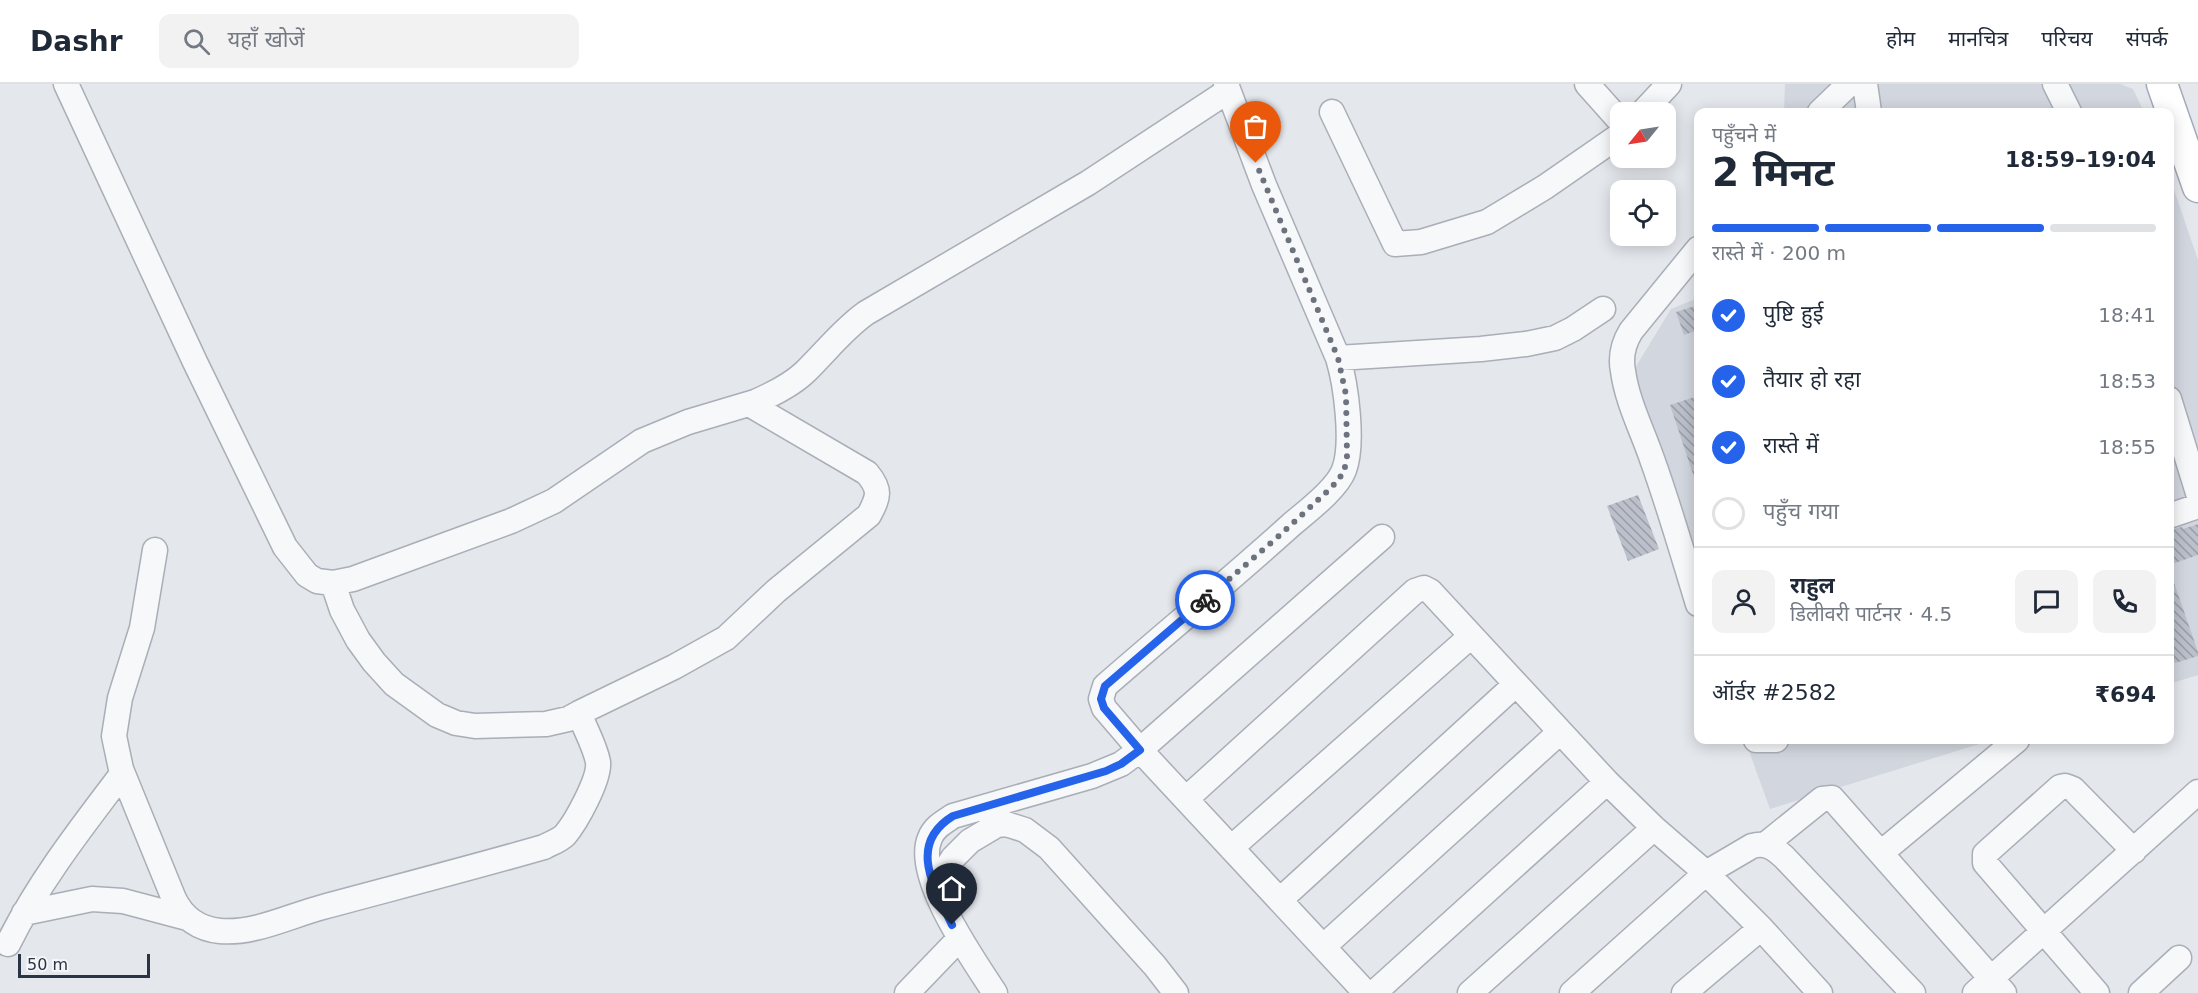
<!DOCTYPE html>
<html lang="hi">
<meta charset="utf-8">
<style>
body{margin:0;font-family:"DejaVu Sans","Noto Sans Devanagari",sans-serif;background:#f2f2f3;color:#1f2937;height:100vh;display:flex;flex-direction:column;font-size:22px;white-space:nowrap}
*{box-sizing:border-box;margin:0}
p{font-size:20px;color:#747a83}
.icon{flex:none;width:33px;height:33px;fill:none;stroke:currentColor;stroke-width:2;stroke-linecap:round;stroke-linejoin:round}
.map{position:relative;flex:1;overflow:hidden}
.details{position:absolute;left:1694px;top:24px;width:480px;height:636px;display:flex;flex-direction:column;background:#fff;border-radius:12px;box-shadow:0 3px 15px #0003}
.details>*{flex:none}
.needle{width:39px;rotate:240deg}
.controls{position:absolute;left:1610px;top:18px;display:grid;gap:12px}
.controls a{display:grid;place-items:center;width:66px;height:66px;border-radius:12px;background:#fff;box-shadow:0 3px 15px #0003;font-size:30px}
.scale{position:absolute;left:18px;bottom:15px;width:132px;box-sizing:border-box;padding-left:6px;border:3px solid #2b3445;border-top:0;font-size:16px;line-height:21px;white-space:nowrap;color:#2b3445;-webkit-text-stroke:4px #f4f6f9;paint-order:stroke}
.pin{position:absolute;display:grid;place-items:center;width:51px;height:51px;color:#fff;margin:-62px -26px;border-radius:50% 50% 50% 0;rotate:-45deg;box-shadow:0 0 6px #0007}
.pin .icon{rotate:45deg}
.courier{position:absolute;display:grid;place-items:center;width:60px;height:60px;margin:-30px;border:4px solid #2563eb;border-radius:50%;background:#fff;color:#222;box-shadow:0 2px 8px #0007}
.overview em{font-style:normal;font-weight:700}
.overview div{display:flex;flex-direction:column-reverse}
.overview{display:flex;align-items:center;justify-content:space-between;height:102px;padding:0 18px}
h1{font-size:39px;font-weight:700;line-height:45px}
.bar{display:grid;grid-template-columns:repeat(4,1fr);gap:9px 6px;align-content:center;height:72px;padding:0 18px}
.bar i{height:8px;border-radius:4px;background:#e0e1e3}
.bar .active{background:#2563eb}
.bar p{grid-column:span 4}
.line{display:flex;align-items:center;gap:15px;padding:0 18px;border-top:2px solid #e0e1e3}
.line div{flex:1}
.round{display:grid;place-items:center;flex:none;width:63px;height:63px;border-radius:12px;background:#f2f2f3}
ol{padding:0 18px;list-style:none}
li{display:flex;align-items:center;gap:18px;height:66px}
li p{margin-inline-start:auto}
li .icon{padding:6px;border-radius:50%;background:#2563eb;color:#fff;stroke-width:4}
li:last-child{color:#747a83}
li i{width:33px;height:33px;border:3px solid #e0e1e3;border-radius:50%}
header{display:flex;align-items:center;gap:36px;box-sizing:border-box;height:84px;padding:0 30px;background:#fff;border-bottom:2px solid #e0e1e3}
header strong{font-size:28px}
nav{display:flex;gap:33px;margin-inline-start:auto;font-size:21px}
.search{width:420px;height:54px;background:#f2f2f3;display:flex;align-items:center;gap:15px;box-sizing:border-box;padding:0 21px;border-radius:12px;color:#747a83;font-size:22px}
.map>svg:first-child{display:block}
.built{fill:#d2d6de}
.building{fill:url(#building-back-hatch)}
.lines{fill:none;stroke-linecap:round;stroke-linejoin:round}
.minor-casing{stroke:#a9aeb7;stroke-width:27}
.major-casing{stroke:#a3abb8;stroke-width:33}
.minor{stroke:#f7f8fa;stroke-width:24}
.major{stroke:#fff;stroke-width:30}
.done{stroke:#6c737f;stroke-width:6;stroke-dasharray:0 10.8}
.route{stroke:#2563eb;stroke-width:8}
</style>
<header>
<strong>Dashr</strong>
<div class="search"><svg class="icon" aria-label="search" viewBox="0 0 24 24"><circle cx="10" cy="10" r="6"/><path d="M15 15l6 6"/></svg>यहाँ खोजें</div>
<nav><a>होम</a><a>मानचित्र</a><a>परिचय</a><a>संपर्क</a></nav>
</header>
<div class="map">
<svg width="2198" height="909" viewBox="0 0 2198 909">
<defs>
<pattern id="building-back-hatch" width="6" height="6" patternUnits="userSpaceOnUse" patternTransform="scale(1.5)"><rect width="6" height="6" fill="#bbc0ca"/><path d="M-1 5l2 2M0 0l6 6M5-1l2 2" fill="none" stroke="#989da6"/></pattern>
</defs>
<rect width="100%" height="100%" fill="#e4e7ec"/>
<!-- built -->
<path class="built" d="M1785 0H2120L2133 5 2144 28H1784Z
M2169 91 2198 176V591L2169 600Z
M1698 214V504L1632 289 1671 225Z
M1745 656H1992L1770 725Z"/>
<!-- building -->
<path class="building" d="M1698 221V246L1684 251 1676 228Z
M1698 312V396H1695L1670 321Z
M1638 411 1659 465 1628 477 1607 422Z
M2198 440V471L2169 481V446L2182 443 2183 445Z
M2171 490 2198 568V572L2175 579 2169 562V491Z"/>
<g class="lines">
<!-- minor casing -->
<g class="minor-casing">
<path id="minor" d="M66 0 195 278 285 463 307 491 317 497 333 499 353 495 511 437 554 417 642 357 688 338 755 318C771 311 791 301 804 289 825 269 842 246 866 229L1088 99 1228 7
M1226 0 1264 101 1338 274C1346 300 1354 360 1344 386 1337 405 1306 428 1291 441 1230 496 1167 548 1105 602L1101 615 1104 624 1140 666 1366 909
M1587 0 1620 37
M1865 0 1869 28
M2055 0 2069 28
M1332 28 1395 160 1421 158 1487 138 1545 103 1620 51
M1643 28 1669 0
M1820 28 1849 0
M1698 165 1631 247C1623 260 1620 272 1623 287 1627 317 1642 346 1652 375 1669 422 1683 471 1698 520
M1338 274 1481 265 1526 260 1555 254 1573 245 1603 225
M2169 315 2198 409
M2169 432 2198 422
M155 466 142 544 120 614 114 652 121 685 174 815C183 834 199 845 220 847 255 850 289 832 323 823 397 803 471 784 544 763 551 759 559 757 565 751 576 738 600 695 598 678 595 662 585 645 579 629
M333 499 342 526 358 556 374 578 394 600 437 631 456 639 475 642 546 640 568 635 579 629 674 583 726 554 776 507 869 431C879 412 881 406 867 389L749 320
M1756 656H1776
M1186 715 1415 507 1424 504 1430 507 1607 698 1654 744 1706 789 1761 844 1820 909
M1766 760 1822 715 1832 714 2004 909
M1231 764 1471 552
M1881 769 2017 656
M938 812 945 787 953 774 970 757 997 741 1006 740 1025 746 1049 764 1155 882 1176 909
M1280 816 1515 601
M24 829 92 815 123 817 187 834
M8 860C38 799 81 744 122 690
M1323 863 1560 648
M907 909 959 855
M995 909C975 878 913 791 930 754 934 743 944 738 953 732L1092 692 1121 680 1140 666 1382 453
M1374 909 1607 698
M1470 909 1654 744
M1572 909 1706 789 1752 762C1766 758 1774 764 1784 773L1913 909
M1684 909 1761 844
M1975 909 2198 708
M2097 909 1985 779V770L2060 703 2065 702 2073 705 2134 767
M2141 909 2179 874"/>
</g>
<!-- major casing -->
<g class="major-casing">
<path id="major" d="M2162 0 2198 103"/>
</g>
<!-- minor -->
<use href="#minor" class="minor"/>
<!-- major -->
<use href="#major" class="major"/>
</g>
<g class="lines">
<!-- done -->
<path class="done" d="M1205 516 1280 451 1332 403 1344 388 1347 372 1346 311 1338 274 1256 79"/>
<!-- route -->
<path class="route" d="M952 841C934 803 907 760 953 732L1106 687 1121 680 1140 666 1104 624 1101 615 1105 602 1205 516"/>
</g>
</svg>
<div class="controls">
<a><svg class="needle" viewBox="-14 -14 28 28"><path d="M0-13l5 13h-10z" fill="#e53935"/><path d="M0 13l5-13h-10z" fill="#747a83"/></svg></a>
<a><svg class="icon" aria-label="locate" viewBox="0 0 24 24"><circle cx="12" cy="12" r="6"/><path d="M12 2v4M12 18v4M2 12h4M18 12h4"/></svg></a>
</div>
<div class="scale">50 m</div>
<div class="pin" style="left:1256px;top:79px;background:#ea580c"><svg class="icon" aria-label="bag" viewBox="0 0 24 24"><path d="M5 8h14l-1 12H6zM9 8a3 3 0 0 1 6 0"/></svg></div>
<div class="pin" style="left:952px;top:841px;background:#1f2937"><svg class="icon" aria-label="home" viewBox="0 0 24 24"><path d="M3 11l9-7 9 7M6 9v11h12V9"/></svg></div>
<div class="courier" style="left:1205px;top:516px"><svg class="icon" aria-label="bike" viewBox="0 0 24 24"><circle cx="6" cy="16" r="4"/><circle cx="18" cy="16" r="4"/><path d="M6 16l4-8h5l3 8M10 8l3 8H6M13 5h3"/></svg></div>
<section class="details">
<div class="overview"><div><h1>2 मिनट</h1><p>पहुँचने में</p></div><em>18:59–19:04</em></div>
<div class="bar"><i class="active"></i><i class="active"></i><i class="active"></i><i></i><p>रास्ते में · 200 m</p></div>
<ol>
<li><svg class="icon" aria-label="check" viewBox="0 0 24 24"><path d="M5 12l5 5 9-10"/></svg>पुष्टि हुई<p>18:41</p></li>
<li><svg class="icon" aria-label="check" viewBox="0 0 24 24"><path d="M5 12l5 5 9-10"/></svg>तैयार हो रहा<p>18:53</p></li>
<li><svg class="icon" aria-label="check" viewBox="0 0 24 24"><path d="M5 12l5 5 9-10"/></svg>रास्ते में<p>18:55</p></li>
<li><i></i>पहुँच गया</li>
</ol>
<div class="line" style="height:108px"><a class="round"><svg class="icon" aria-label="person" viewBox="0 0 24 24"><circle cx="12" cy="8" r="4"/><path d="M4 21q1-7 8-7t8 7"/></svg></a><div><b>राहुल</b><p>डिलीवरी पार्टनर · 4.5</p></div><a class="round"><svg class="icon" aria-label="chat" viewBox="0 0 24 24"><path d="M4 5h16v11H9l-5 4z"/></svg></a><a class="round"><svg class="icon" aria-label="phone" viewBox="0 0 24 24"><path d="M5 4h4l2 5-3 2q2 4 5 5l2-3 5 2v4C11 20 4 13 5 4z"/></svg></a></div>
<div class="line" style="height:78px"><div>ऑर्डर #2582</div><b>₹694</b></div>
</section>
</div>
